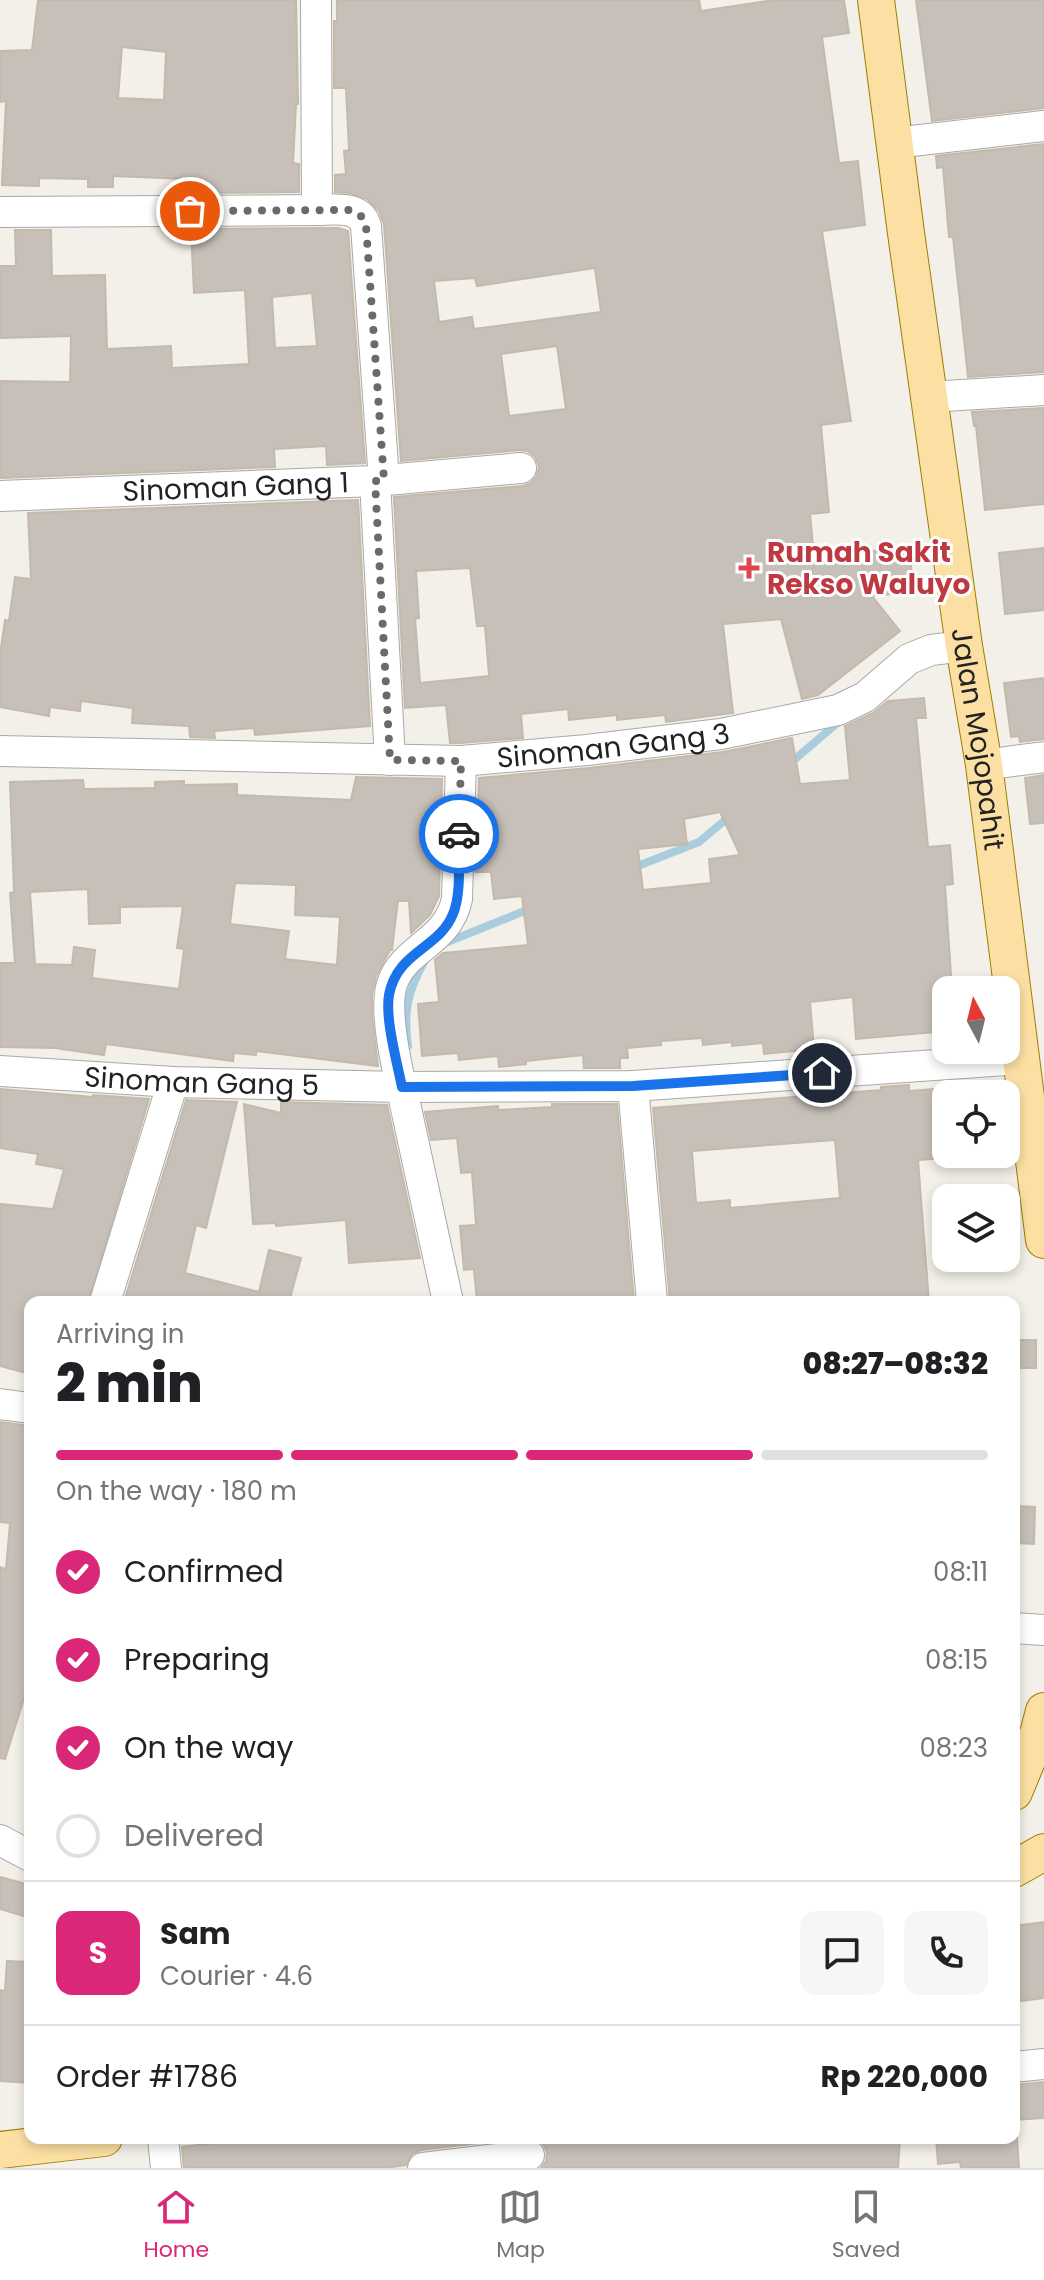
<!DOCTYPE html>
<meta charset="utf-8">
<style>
body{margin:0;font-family:Poppins,sans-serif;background:#f6f6f6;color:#202124;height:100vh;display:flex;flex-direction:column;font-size:30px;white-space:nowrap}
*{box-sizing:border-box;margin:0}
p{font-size:26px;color:#757577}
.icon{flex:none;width:44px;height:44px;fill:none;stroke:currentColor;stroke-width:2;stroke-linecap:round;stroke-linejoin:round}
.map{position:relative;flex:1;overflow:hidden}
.sheet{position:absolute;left:24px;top:1296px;width:996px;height:848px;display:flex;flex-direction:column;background:#fff;border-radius:16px;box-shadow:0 4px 12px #0003}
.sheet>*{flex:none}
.needle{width:52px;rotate:353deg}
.tools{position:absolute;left:932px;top:976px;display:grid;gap:16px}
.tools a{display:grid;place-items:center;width:88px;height:88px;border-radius:16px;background:#fff;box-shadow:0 4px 12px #0003;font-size:40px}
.pin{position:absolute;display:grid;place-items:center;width:68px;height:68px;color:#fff;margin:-34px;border:4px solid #fff;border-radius:50%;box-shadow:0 2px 8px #0007}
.courier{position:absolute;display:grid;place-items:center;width:80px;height:80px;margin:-40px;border:6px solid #1a73e8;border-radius:50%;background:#fff;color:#222;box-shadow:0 2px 10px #0007}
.head em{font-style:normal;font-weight:800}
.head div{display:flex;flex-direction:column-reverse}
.head{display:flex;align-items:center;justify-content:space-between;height:136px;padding:0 32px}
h1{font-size:52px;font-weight:800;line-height:60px}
.bar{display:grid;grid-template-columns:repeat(4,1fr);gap:12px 8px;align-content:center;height:96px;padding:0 32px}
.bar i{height:10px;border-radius:6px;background:#e0e0e0}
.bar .current{background:#db2777}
.bar p{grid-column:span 4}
.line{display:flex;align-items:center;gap:20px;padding:0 32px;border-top:2px solid #e0e0e0}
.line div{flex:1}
.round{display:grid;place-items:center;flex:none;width:84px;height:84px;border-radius:16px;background:#f6f6f6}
ol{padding:0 32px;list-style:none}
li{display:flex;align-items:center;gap:24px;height:88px}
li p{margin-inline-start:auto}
li .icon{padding:8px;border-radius:50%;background:#db2777;color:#fff;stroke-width:4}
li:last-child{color:#757577}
li i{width:44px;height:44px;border:4px solid #e0e0e0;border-radius:50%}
.tab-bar{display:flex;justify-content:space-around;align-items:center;height:112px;border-top:2px solid #e0e0e0;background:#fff;font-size:22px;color:#757577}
.tab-bar a{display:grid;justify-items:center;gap:4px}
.tab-bar .current{color:#db2777}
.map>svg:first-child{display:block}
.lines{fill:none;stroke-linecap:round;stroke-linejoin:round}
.stream{stroke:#a9ccdf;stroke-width:8}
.building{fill:#c7c0b8;stroke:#c4b9ab;stroke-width:2;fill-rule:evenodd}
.minor-casing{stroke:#a9a9a9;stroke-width:32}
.major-casing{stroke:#9f7d00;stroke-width:38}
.minor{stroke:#fff;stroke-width:30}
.major{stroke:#fce0a3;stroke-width:36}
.done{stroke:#6b6a67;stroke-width:8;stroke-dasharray:0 14.4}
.route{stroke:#1a73e8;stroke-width:10}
.health-dot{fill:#e0444e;stroke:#fff;stroke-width:3}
.labels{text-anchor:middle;stroke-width:6;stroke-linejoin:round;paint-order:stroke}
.street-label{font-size:28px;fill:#222;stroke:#fff}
.health-label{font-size:28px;font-weight:bold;fill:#be3a42;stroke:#fff;text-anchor:start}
</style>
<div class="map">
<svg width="1044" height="2168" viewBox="0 0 1044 2168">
<rect width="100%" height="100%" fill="#f2f0e8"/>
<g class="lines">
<!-- stream -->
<path class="stream" d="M788 765 842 719
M630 869 699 842 730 816
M445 943 532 908
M408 1046C403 1010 408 991 425 960"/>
</g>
<!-- building -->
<path class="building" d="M38 0H296L298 104H296L293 163 299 164V192L186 193V179L113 176V187H88V179L39 178V186L2 185 6 101 0 102V51L32 50ZM122 47 166 52 164 100 118 98Z
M337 0H699L701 11 774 0H844L849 33 822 37 839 163 858 161 865 225 822 231 851 421 821 425 829 512 810 514 814 557 882 550 883 555 910 553 913 592 872 596 900 631 818 695 802 699 781 619 723 624 733 713 666 722 665 715 617 720V715L569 720 568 709 521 714 523 738 460 743H450L446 705 405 708 394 497 523 486 531 483 537 476 539 466 535 457 528 451 520 450 401 461 384 224 379 211 367 199 350 193 335 192V175L346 174 344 151 349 150 346 88H334V21H337ZM595 268 601 312 474 329 472 317 439 322 434 281 475 278 477 286ZM557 346 566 409 509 416 501 354ZM470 568 477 626H485L489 676 420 683 415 619 419 618 416 571Z
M916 0H1044V108L932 121Z
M1044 144V372L968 377 953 237H949L943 167 937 168 936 156Z
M338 228 348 231 365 463 327 465 326 446 274 449 275 467 0 478V381L70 382 71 336 0 338V266H16L15 230H51L52 276 105 275 107 349 171 346 172 368 249 364 245 290 194 293 191 229ZM312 293 317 346 275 348 272 297Z
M1044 408V504L985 510 976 426H974L972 412Z
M358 500 370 726 255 735 254 728 214 731 215 738 190 737 189 726 132 723 133 708 81 701 80 711 50 707 49 716 0 707V655L5 620 9 621 15 577 31 579 28 513Z
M1044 548V610L1005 614 999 553Z
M1044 678V739L1020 742 1019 736 1011 737 1004 683Z
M924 698 926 718H916L928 847 950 845 953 884 945 885 952 990H946V1031L856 1039 853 997 810 1002 814 1049 764 1054 763 1043 732 1046V1042L703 1045 702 1038 661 1041V1045L627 1048 628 1058H620V1068H584L583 1055 526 1061V1064L499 1067 498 1056 459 1060 458 1053 422 1056 418 1004 439 1002 435 960 443 953 528 945 522 896 494 899 491 872H476L479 778 589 768 723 752 792 738 800 784 850 780 845 726 873 713 888 701ZM720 812 740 855 709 859 711 883 643 890 638 849 687 844 684 819Z
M1044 775V823L1030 824 1025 778Z
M356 777 442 779 439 896 430 915 411 933 409 901H398L392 950H390L376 976 372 994V1016L378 1066 256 1051V1055L234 1053 233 1061 106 1044 104 1055 55 1048 0 1047V963H15L10 893 14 892 10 782 83 780 84 789 155 788V782L184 781V785L237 784V795L351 800ZM235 883 296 885 295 915 340 917 337 965 285 959 289 931 230 924ZM88 889 89 924 120 923V907L183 906 177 948 184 949 179 989 92 978 95 950 74 947 72 965 35 964 30 892Z
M909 1085V1091L946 1088V1158L918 1160 929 1302H670L653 1108 881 1090V1087ZM835 1140 840 1198 730 1208V1200L696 1203 692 1151Z
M0 1089 93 1097V1095L149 1099 88 1302H30V1374L0 1366V1204L53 1209 64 1169 36 1164 38 1154 0 1148Z
M186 1100 237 1102 206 1228 196 1225 185 1273 259 1292 269 1250 301 1258 289 1302H124Z
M281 1102 387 1105 420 1258 349 1263 346 1220 276 1226V1223L253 1224 244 1104 281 1113Z
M552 1104H617L634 1302H477L474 1269 464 1270 460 1226 476 1225 472 1172 461 1173 457 1138 431 1140 425 1112 498 1106V1110L552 1107Z
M1014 1340H1036V1368H1014Z
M0 1422 30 1426V1679L5 1759 0 1758V1567L6 1569 10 1523 0 1522Z
M1014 1506 1035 1507 1034 1544 1014 1543Z
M0 1877 30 1885V1918L0 1909Z
M1044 1922V1998L1014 2002V1926Z
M7 1961 30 1962V2083L0 2081V1990L5 1991Z
M1044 2082V2118L1014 2120V2085Z
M257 2138H520L421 2150 412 2154 406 2165 385 2168H184L182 2147Z
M534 2138H900L898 2168H541L546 2161 547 2152 543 2144Z
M936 2138H1017L1019 2168H961L960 2162 938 2164Z"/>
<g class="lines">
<!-- minor casing -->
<g class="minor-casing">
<g id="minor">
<path d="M316 0 317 210"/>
<path d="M894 143 1044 126"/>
<path d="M0 212 317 210C335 210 360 205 366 226L384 480"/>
<path d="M929 397 1044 390"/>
<path d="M375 481 390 760"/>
<path id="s1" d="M0 496 375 481 521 468"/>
<path id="s2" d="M0 751 461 761 587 750 721 734 838 710 865 697 909 659 931 650 964 646"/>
<path d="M984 765 1044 757"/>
<path id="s3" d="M0 1071 173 1082 402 1087 633 1086 1021 1059"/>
<path d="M633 1086 652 1302"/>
<path d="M105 1302 173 1082"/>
<path d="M448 1302C435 1242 422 1182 409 1122 402 1088 382 1015 392 984 404 947 448 943 457 899L461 761"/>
<path d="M0 1404 30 1408"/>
<path d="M1014 1628 1044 1630"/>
<path d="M0 1840 30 1856"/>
<path d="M1014 2067 1044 2064"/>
<path d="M163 2138 166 2168"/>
<path d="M423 2168 529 2155"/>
</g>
</g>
<!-- major casing -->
<g class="major-casing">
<g id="major">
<path id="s4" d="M876 0 906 233 964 646 984 765 1044 1240"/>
<path d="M1014 1792 1038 1734 1044 1711"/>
<path d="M1014 1869 1044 1852"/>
<path d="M0 2150 104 2138"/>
</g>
</g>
<!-- minor -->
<use href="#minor" class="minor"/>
<!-- major -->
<use href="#major" class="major"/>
</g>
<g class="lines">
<!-- done -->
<path class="done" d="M190 211 350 210C359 213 363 216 366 226L384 480 375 481 390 760 461 761 459 834"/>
<!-- route -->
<path class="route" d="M459 834C458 857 462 893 453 914 439 949 397 951 389 995 385 1019 397 1062 402 1087L633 1086 822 1073"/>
</g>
<!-- markers -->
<path class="health-dot" d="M745 556h8v8h8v8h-8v8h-8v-8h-8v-8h8z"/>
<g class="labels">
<!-- street labels -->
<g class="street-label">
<text dy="10" stroke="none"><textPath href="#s1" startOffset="236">Sinoman Gang 1</textPath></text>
<text dy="10" stroke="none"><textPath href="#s4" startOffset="746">Jalan Mojopahit</textPath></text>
<text dy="10" stroke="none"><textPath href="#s2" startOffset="614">Sinoman Gang 3</textPath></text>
<text dy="10" stroke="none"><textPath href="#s3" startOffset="202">Sinoman Gang 5</textPath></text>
</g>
<!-- health labels -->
<g class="health-label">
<text x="767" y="562">Rumah Sakit<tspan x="767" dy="32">Rekso Waluyo</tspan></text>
</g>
</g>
</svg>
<div class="tools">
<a><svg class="needle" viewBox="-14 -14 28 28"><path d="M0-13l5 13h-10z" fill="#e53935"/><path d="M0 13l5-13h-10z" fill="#757577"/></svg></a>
<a><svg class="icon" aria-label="locate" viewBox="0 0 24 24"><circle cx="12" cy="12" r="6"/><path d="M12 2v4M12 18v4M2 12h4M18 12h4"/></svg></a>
<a><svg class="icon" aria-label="layers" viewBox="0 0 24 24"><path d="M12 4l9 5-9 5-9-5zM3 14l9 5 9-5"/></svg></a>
</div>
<div class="pin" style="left:190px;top:211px;background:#ea580c"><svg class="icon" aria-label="bag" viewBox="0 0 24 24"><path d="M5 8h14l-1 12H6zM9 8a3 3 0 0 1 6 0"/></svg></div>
<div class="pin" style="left:822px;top:1073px;background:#1f2937"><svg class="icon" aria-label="home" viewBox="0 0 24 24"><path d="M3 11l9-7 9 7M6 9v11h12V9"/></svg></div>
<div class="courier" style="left:459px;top:834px"><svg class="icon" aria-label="car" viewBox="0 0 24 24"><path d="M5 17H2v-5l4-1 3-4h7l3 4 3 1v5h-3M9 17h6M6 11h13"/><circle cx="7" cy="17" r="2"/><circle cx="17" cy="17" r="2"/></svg></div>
<section class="sheet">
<div class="head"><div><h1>2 min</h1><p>Arriving in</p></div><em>08:27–08:32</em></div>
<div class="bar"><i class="current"></i><i class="current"></i><i class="current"></i><i></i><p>On the way · 180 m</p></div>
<ol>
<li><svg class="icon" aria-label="check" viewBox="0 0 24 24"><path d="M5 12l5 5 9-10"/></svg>Confirmed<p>08:11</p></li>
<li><svg class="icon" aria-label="check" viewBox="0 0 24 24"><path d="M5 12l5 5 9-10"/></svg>Preparing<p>08:15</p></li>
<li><svg class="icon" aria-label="check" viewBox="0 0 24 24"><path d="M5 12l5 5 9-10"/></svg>On the way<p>08:23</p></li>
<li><i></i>Delivered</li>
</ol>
<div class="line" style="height:144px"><b class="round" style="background:#db2777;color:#fff">S</b><div><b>Sam</b><p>Courier · 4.6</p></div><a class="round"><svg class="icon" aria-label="chat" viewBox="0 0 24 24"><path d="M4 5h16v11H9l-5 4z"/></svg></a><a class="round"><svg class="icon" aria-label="phone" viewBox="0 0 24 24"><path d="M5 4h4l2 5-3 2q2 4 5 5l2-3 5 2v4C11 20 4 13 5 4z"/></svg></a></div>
<div class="line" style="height:104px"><div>Order #1786</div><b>Rp 220,000</b></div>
</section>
</div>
<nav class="tab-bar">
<a class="current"><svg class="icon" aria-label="home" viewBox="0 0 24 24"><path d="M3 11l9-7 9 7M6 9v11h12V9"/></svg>Home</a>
<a><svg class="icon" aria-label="map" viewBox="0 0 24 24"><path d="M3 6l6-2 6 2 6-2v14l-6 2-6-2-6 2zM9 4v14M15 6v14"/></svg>Map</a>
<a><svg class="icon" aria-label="saved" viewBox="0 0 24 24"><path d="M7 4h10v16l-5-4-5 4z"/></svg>Saved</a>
</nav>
